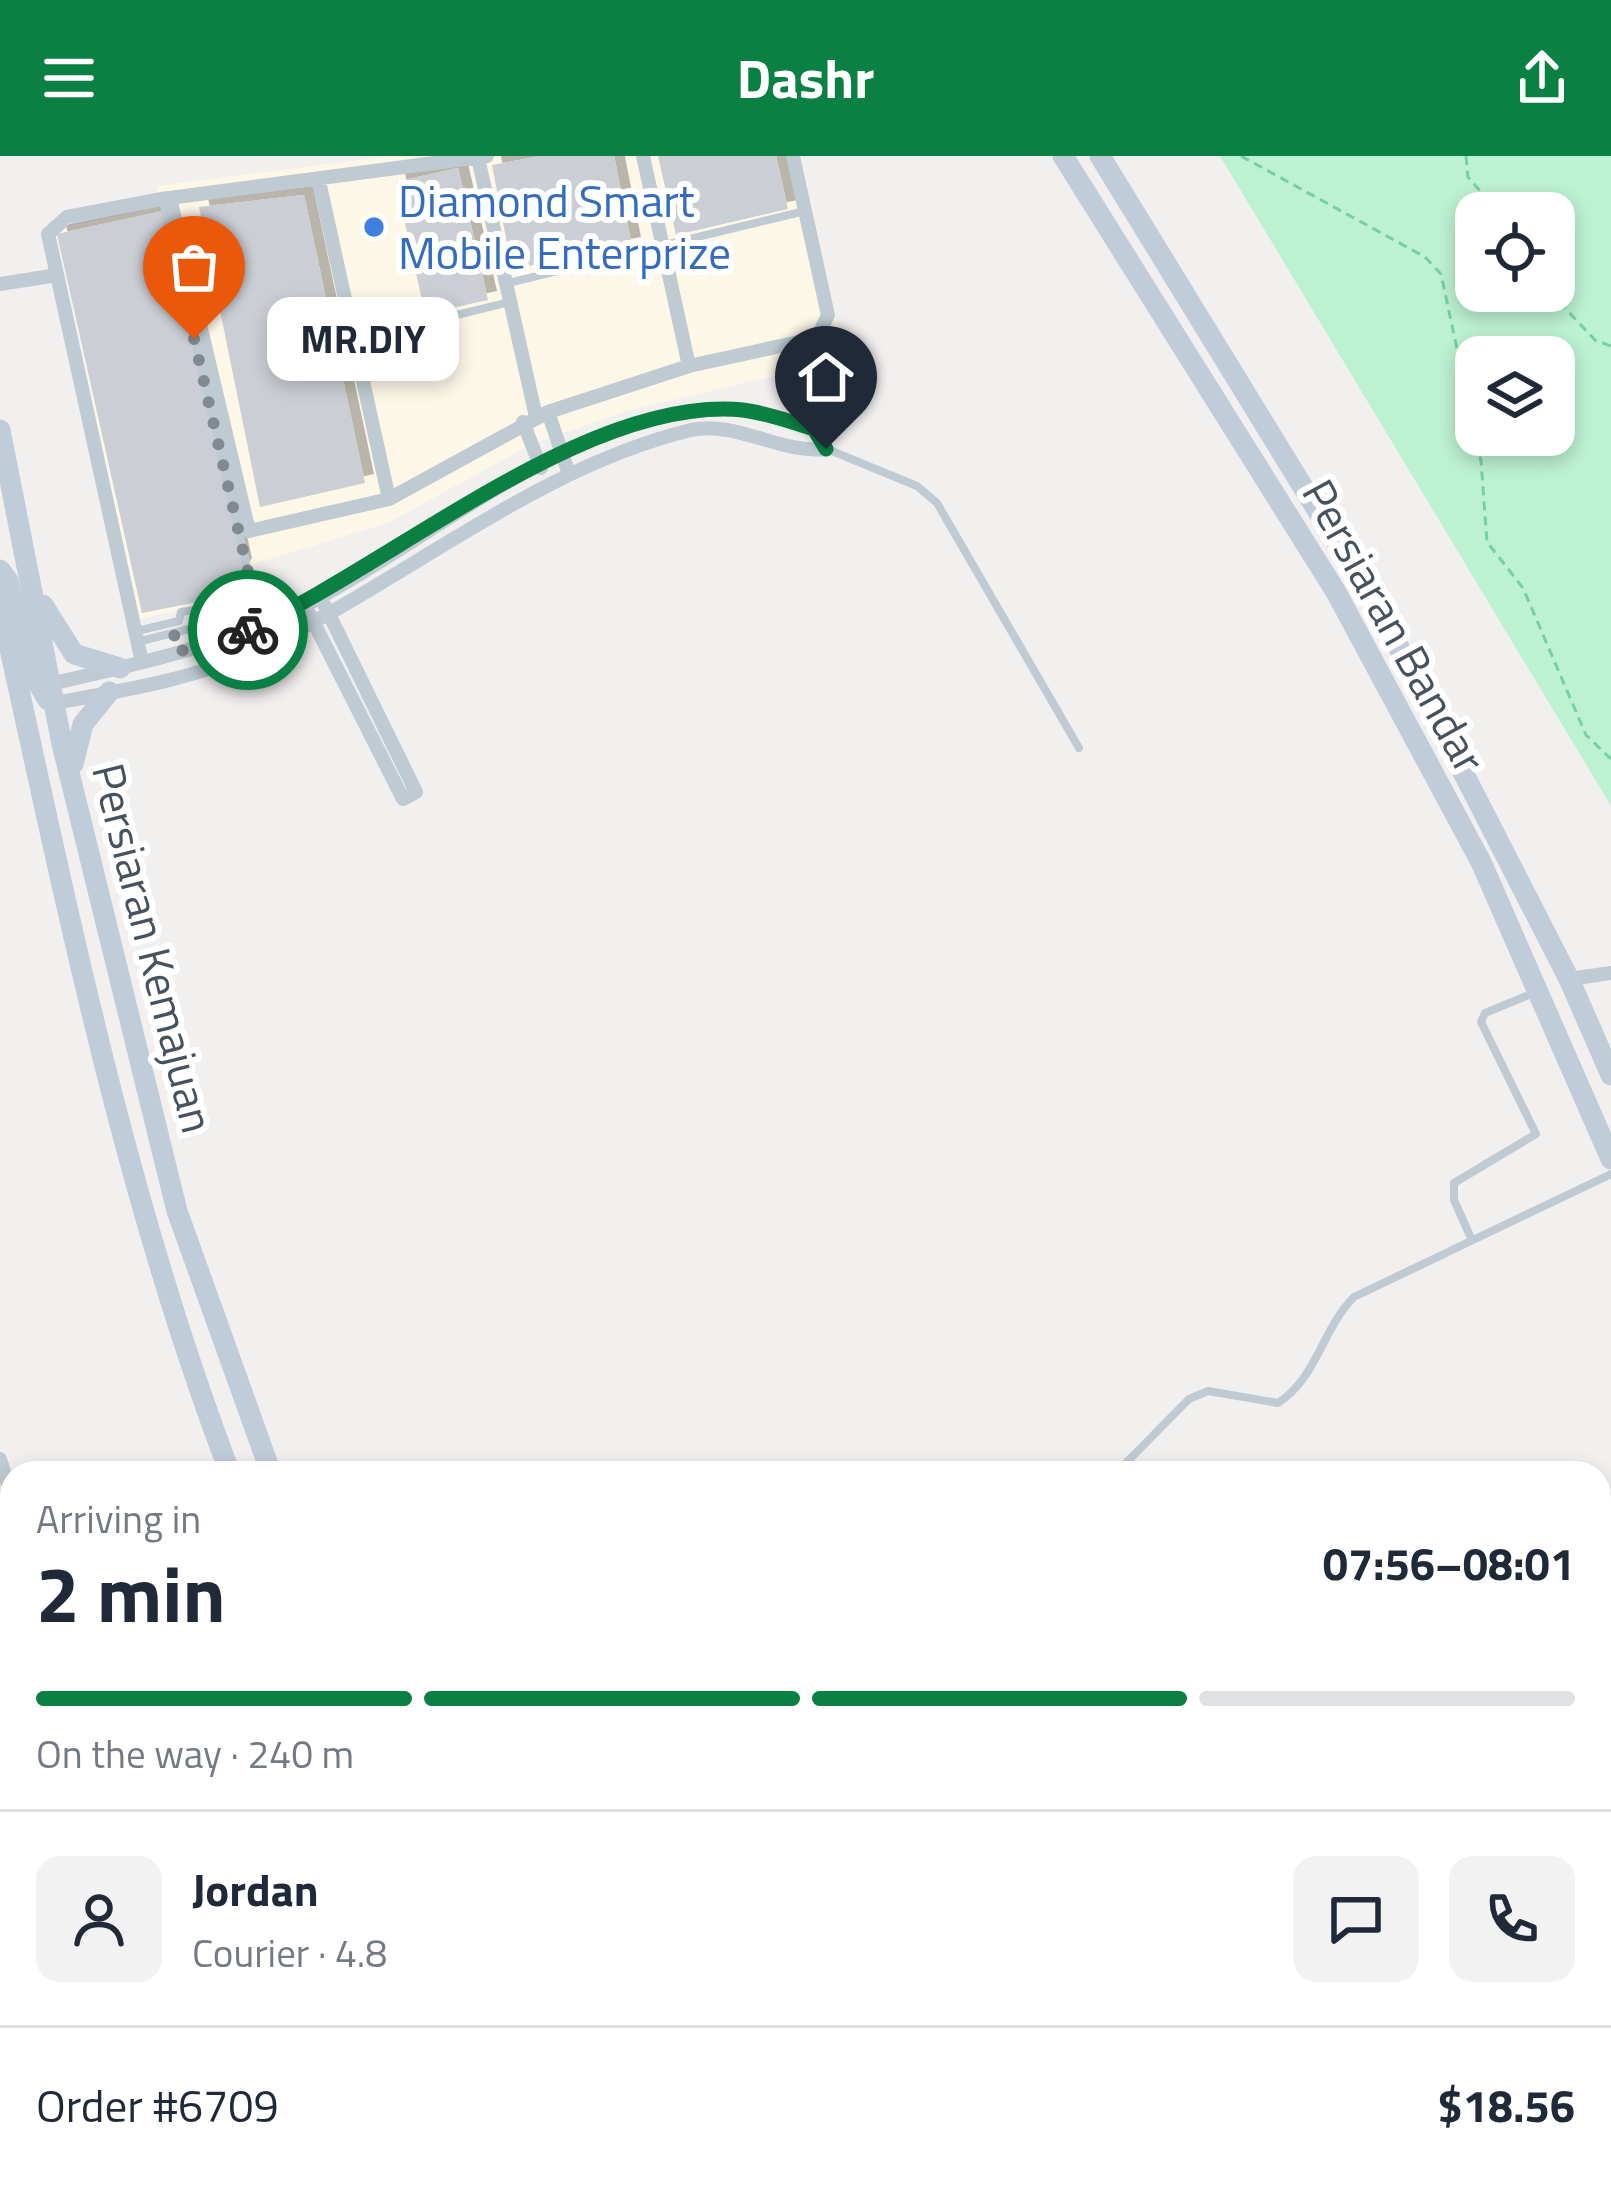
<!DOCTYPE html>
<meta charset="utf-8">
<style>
body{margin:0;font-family:"Titillium Web",sans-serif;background:#f2f2f3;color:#1f2937;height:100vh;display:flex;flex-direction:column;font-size:45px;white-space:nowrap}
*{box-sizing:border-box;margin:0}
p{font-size:39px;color:#747a83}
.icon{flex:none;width:66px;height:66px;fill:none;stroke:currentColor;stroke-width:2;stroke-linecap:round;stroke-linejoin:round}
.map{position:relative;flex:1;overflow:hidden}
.details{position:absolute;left:0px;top:1305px;width:1611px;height:744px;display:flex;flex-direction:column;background:#fff;border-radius:36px 36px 0 0;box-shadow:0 6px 18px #0003}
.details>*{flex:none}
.tools{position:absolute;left:1455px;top:36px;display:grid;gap:24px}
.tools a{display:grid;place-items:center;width:120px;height:120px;border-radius:24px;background:#fff;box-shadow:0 6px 18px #0003;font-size:60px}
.pin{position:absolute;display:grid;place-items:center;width:102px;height:102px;color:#fff;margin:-123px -51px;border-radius:50% 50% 50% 0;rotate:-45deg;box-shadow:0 0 12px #0007}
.pin .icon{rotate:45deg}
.courier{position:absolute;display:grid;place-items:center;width:120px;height:120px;margin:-60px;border:9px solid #0b8043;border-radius:50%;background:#fff;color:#222;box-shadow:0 3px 15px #0007}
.bubble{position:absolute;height:84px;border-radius:24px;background:#fff;box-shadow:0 6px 18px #0003;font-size:39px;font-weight:700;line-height:84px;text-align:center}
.headline em{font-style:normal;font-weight:700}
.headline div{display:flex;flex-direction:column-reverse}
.headline{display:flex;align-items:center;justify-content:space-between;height:204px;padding:0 36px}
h1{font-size:78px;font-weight:700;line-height:90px}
.bar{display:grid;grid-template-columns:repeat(4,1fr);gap:18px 12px;align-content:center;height:144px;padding:0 36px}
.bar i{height:15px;border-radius:9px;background:#e0e1e3}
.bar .selected{background:#0b8043}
.bar p{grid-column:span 4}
.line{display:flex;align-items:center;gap:30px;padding:0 36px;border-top:3px solid #e0e1e3}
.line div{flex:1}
.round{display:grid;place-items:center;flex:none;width:126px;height:126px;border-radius:24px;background:#f2f2f3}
header{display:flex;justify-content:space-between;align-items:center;height:156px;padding:0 36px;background:#0b8043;color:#fff;font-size:54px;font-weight:700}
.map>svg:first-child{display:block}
.commercial{fill:#fdf7e8}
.green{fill:#bcf1d1;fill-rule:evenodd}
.building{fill:#cbced4;filter:url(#shadow)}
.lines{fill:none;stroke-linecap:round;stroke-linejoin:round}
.path{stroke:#73d1a3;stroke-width:3;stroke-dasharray:9 6;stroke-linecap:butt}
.lane{stroke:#bfcad2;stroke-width:8}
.street{stroke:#bfcad2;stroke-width:14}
.secondary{stroke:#c1ccd9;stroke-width:21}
.done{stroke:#828991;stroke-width:12;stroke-dasharray:0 21.6}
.route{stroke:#0b8043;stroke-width:15}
.shop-dot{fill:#3f7fe0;stroke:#fff;stroke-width:4.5}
.labels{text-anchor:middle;stroke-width:12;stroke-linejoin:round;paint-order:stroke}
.shop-label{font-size:45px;fill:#366cbe;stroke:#fff;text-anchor:start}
.street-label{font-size:45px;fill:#46525e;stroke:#fff}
</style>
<header><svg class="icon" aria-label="menu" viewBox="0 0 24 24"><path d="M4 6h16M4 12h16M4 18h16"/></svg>Dashr<svg class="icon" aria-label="share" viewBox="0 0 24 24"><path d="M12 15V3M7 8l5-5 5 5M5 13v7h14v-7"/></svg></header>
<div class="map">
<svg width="1611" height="2049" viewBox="0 0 1611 2049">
<defs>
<filter id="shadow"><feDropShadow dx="9" dy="-9" stdDeviation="0" flood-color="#0004"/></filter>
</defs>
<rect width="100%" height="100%" fill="#f2efef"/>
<!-- commercial -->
<path class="commercial" d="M389 0H801L845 203 627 255 532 288 388 367 243 411 227 443 139 463 56 73 158 51 215 292 156 30Z"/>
<!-- green -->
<path class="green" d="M1220 0H1611V650ZM1476 57H1554V135H1476ZM1476 201H1554V279H1476Z"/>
<!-- building -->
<path class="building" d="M540 0H614L632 90 512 113 492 9Z
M658 0H776L788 53 676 79Z
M458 12 488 144 425 158 396 26Z
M304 39 365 327 260 351 199 51Z
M163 55 243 411 223 441 142 457 57 78Z
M12 1490V1694L0 1696V1492Z
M0 1734H12V1777H0Z
M0 1797H12V2037L216 2041 165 2043V2049H0Z"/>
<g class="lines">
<!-- path -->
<path class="path" d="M1241 0 1425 101 1441 118 1481 305 1487 386 1523 432 1586 579 1611 603
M1466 0 1468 21 1499 57
M1549 135 1595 184 1611 190"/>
<!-- lane -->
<path class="lane" d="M508 127 805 55
M355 184 510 146
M827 293 917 330 937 347 1079 592
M137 475 179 465 181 456 228 449
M137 486 221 465 248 416 163 45
M1471 1082 1454 1044V1027L1536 978 1481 866 1485 857 1536 836
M1116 1317 1189 1243 1208 1235 1278 1247C1317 1222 1322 1173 1354 1141L1611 1018
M1599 1345 1611 1340
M1599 1404 1611 1452
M1599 1474 1611 1468
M1599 1722 1611 1717
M1599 1964 1611 1956
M1599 1987 1611 1979
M688 2037 692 2049
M1365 2037 1372 2049
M1521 2037 1530 2049
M1058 2049 1088 2037
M1345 2049 1361 2037"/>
<!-- street -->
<path class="street" d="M643 0 689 210
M478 2 536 261
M319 25 389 343
M170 42 249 375 389 343 548 256 689 210 817 182 828 159 793 0
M0 128 57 119
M548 256 569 318
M523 266 541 312
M310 459 403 643 416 636 325 450
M142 506 48 78 67 61 162 43 487 0
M50 528C135 509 225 489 304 450 431 385 592 239 743 254 767 257 791 266 814 273L825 293C781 298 735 264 691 274 531 313 405 426 258 494 195 523 121 535 54 547
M1569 823 1611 817
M0 1303 12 1341
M0 1410 12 1408
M1599 1820 1611 1814
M301 2037 306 2049
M1243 2049 1262 2037"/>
<!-- secondary -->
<path class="secondary" d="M1063 0 1336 436 1481 706 1611 1003
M1100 0 1387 468 1569 823 1611 919
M0 274 62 588 177 1055 271 1317
M0 414 8 425 26 507 48 544
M0 448C65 740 123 1037 230 1317
M43 449 74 498 120 512
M73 608 83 568 109 536
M549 2037 555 2049
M590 2037 595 2049"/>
</g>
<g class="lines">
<!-- done -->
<path class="done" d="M194 183 248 416 220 466 174 478 178 496 248 474"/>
<!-- route -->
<path class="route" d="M248 474C390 411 586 239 743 254 767 257 791 266 814 273L826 293"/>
</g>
<!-- markers -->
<circle class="shop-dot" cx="374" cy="71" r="12"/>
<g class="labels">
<!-- shop labels -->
<g class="shop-label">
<text x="398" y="61">Diamond Smart<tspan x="398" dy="52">Mobile Enterprize</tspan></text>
</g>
<!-- street labels -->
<g class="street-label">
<text transform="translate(1394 470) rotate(61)" y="16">Persiaran Bandar</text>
<text transform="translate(153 792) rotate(76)" y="16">Persiaran Kemajuan</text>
</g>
</g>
</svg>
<div class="tools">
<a><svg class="icon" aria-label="locate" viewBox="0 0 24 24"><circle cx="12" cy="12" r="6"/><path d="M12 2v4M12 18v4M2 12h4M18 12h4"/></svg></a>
<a><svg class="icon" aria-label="layers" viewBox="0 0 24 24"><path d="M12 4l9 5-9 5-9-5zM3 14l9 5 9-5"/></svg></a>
</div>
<div class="pin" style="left:194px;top:183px;background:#ea580c"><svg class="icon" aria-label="bag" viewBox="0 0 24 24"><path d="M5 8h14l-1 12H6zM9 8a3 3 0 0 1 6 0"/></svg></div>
<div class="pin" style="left:826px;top:293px;background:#1f2937"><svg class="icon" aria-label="home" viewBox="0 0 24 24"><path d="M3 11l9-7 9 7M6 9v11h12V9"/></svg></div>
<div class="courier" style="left:248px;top:474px"><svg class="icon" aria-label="bike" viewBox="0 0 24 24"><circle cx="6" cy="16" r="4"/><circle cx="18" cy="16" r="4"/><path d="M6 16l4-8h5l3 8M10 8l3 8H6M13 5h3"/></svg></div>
<div class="bubble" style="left:267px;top:141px;width:192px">MR.DIY</div>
<section class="details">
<div class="headline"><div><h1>2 min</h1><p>Arriving in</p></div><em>07:56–08:01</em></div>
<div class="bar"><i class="selected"></i><i class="selected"></i><i class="selected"></i><i></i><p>On the way · 240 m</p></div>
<div class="line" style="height:216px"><a class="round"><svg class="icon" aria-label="person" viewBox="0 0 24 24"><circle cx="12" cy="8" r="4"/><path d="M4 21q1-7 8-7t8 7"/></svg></a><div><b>Jordan</b><p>Courier · 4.8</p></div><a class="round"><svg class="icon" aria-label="chat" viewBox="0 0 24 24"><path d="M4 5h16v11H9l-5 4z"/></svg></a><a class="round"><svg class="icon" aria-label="phone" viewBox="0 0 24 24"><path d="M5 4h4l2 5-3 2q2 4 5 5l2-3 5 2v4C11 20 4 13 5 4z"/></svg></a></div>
<div class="line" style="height:156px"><div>Order #6709</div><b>$18.56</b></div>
</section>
</div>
